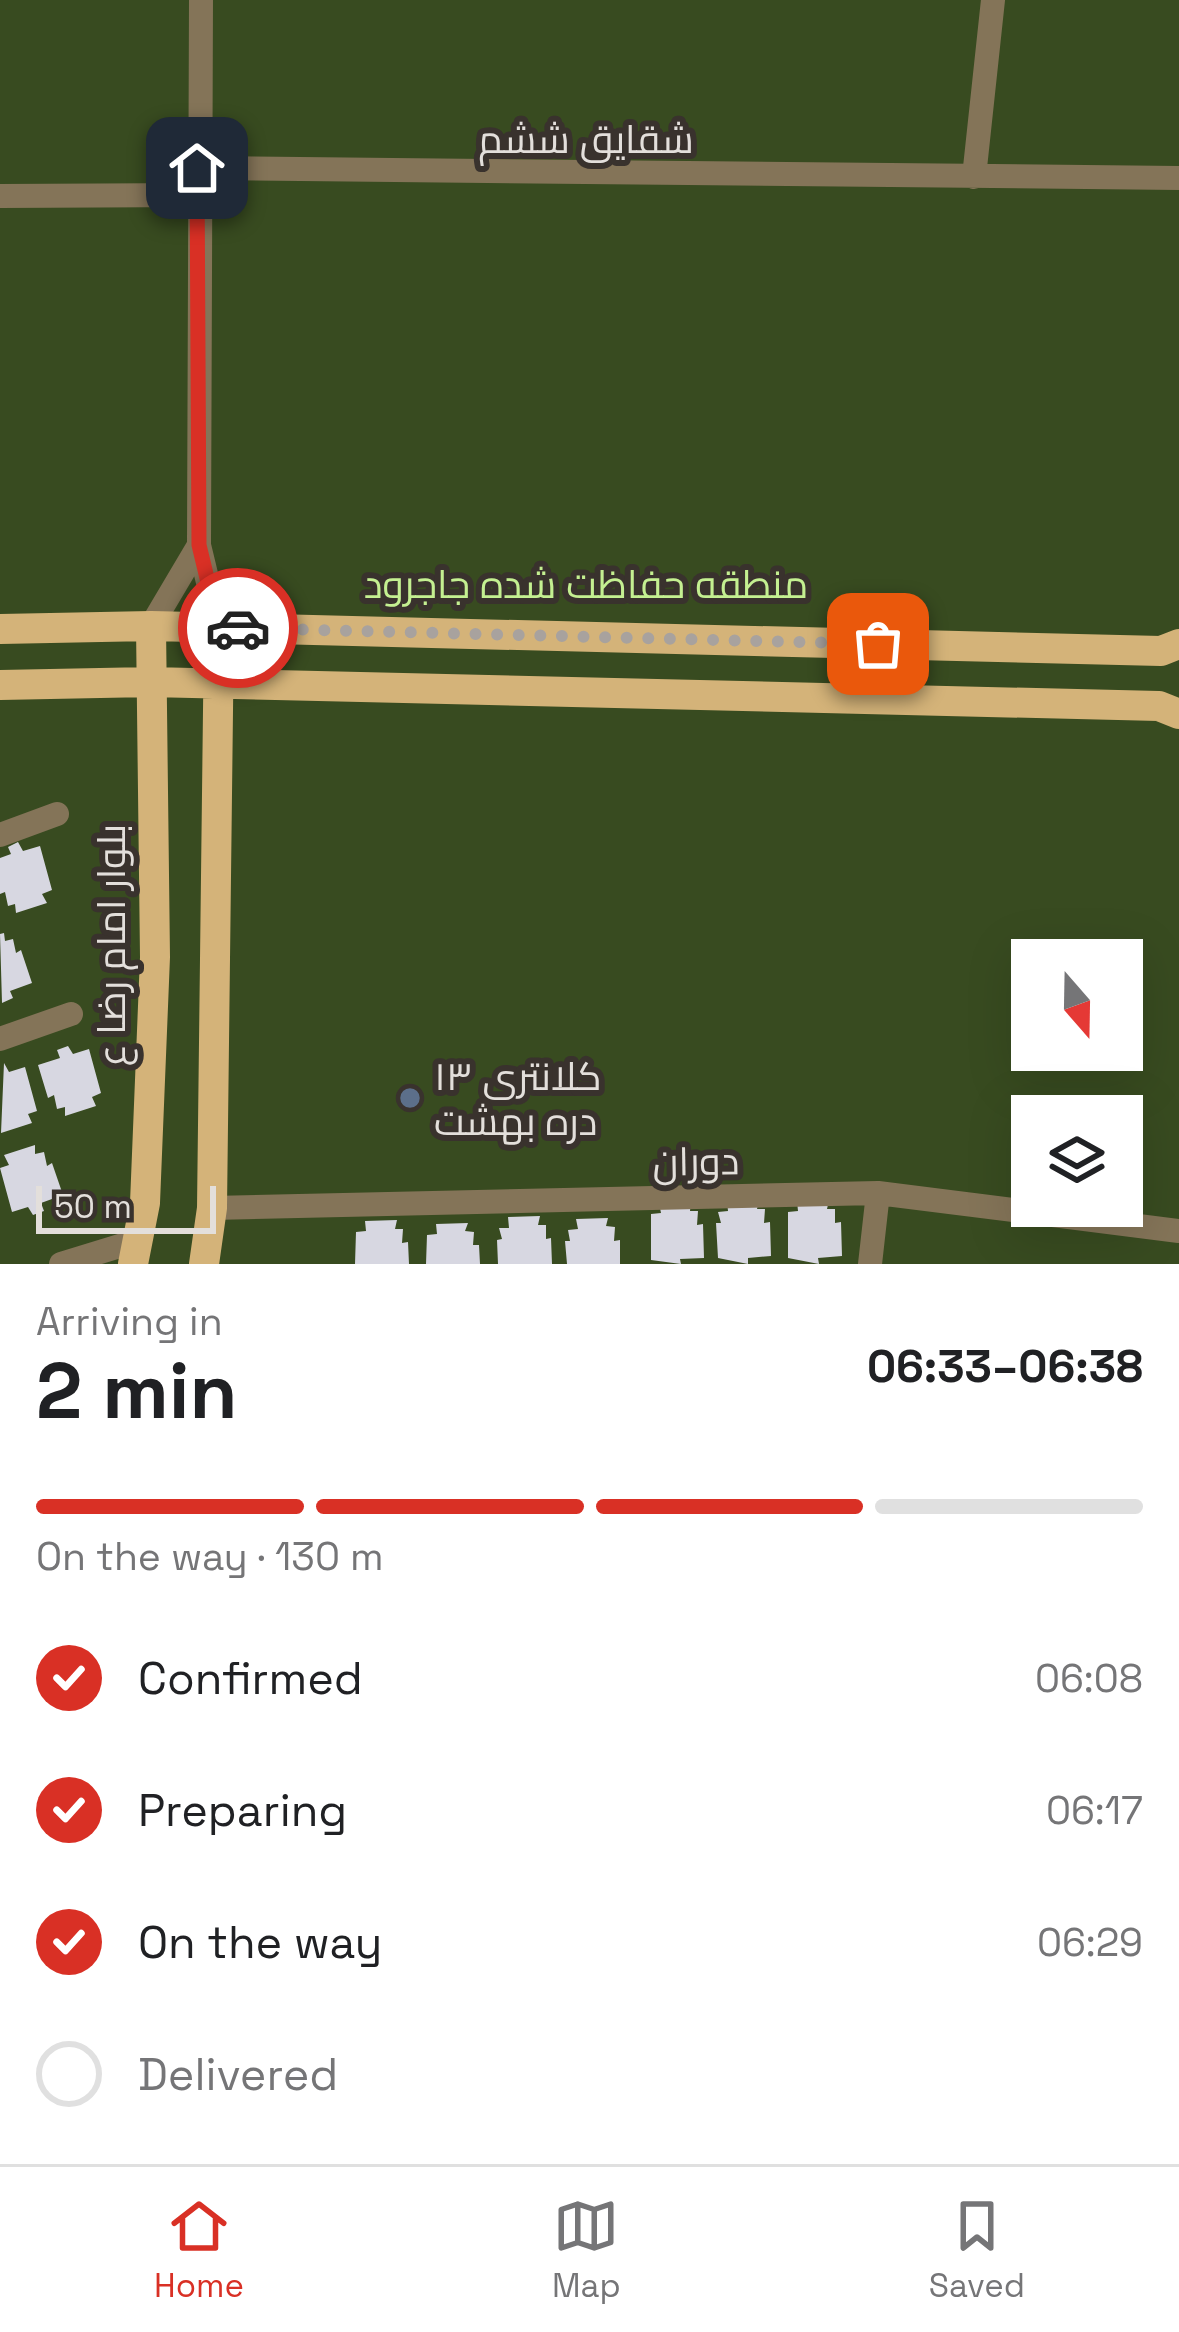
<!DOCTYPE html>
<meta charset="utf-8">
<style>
body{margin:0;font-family:"Space Grotesk",Cairo,sans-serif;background:#f6f6f6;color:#202124;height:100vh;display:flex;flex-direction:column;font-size:45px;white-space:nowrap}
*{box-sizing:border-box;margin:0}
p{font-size:39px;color:#757577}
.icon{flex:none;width:66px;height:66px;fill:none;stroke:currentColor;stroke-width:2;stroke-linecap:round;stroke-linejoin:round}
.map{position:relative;height:1264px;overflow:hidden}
.sheet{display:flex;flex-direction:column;background:#fff;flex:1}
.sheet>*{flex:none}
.needle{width:78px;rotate:160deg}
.buttons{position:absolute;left:1011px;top:939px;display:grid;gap:24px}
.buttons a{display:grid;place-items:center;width:132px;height:132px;border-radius:0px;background:#fff;box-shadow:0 12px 48px #0002;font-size:60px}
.scale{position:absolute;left:36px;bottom:30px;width:180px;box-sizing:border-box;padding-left:12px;border:6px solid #e3dfdb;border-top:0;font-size:33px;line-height:42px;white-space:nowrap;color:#e3dfdb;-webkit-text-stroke:9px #39322d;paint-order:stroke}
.pin{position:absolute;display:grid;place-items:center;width:102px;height:102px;color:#fff;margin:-51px;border-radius:24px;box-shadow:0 6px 18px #0006}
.courier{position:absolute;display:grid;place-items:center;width:120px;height:120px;margin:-60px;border:9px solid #d93025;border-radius:50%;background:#fff;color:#222;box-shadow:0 3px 15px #0007}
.summary em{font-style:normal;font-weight:700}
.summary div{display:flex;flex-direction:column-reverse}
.summary{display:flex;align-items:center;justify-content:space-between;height:204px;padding:0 36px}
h1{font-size:78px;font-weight:700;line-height:90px}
.bar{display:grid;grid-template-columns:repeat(4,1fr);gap:18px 12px;align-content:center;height:144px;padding:0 36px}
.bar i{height:15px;border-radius:9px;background:#e0e0e0}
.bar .current{background:#d93025}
.bar p{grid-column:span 4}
ol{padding:0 36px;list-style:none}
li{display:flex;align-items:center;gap:36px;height:132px}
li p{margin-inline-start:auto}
li .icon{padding:12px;border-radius:50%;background:#d93025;color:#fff;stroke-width:4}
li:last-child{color:#757577}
li i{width:66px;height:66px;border:6px solid #e0e0e0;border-radius:50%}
.tabs{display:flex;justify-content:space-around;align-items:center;height:168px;border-top:3px solid #e0e0e0;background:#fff;font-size:33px;color:#757577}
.tabs a{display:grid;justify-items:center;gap:6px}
.tabs .current{color:#d93025}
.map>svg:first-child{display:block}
.green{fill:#384b20;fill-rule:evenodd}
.building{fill:#d7d7e1}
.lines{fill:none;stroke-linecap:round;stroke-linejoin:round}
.minor{stroke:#847458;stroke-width:24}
.primary{stroke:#d4b379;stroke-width:30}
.done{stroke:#a8a29e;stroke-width:12;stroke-dasharray:0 21.6}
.route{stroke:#d93025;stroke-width:15}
.service-dot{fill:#5c6f8a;stroke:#39322d;stroke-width:4.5}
.labels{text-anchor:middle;stroke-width:12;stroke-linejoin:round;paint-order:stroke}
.street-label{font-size:39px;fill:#e3dfdb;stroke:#39322d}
.park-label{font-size:39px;fill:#c4f091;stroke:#39322d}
.poi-label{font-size:39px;fill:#e3dfdb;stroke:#39322d;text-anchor:start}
</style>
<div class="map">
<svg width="1179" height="1264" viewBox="0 0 1179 1264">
<rect width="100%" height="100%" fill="#39322d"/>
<!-- green -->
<path class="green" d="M0 0H1179V1264H0ZM1032 960H1122V1050H1032ZM1032 1116H1122V1206H1032Z"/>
<!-- building -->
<path class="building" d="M18 842 23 851 40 846 52 890 42 894 47 903 16 913 15 904 8 906 5 892 0 894V858L11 854 8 847Z
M4 933 5 941 13 939 16 953 21 950 32 983 10 991 13 998 2 1003 0 934Z
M68 1046 73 1054 89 1049 101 1093 92 1097 96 1106 65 1116V1107L57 1109 54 1095 48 1098 38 1065 60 1058 57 1050Z
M4 1063 9 1072 25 1067 37 1111 28 1114 32 1123 1 1133Z
M35 1145V1154L44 1152 47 1166 52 1163 63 1195 41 1203 44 1211 33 1215 28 1207 12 1212 0 1168 9 1165 4 1155Z
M829 1200 827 1209H835V1223L841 1222 842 1256 818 1258 819 1264 788 1258V1212L798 1211 797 1201Z
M727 1201H759L757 1209H765L764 1223 770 1222 771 1256 748 1258V1264L718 1258 716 1223H721L718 1212 728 1211Z
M691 1202 690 1211H698L697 1225 703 1224 704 1258 680 1259 681 1264 651 1260V1214L661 1213 659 1203Z
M540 1216 538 1225H546V1239L551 1238 552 1264H498L497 1240 502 1239 499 1228H509L508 1217Z
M608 1218 606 1226 615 1227 614 1241 620 1240V1264H567L565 1241H570L568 1230 578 1229 576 1219Z
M397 1220 395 1229H403L402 1243 408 1242 409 1264H355L356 1232 366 1231 365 1221Z
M468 1223 465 1231 474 1232 473 1245H479L480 1264H426L427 1235 437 1234 436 1224Z"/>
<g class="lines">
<!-- minor -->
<path class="minor" d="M201 0 199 545 219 628
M197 168 1179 178
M974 177 993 0
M0 196 197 195
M151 626 199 545
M0 835 57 814
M0 1039 71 1014
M212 1208 878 1193 1179 1231
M61 1264 136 1241
M870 1264 878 1193"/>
<!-- primary -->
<path class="primary" d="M0 629 151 626 1161 651 1179 644
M0 685 150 682 1159 706 1179 714
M133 1264 145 1203 155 957 151 626
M204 1264 212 1208 219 628"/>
</g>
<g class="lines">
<!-- done -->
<path class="done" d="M238 628 878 644"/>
<!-- route -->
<path class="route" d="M197 168 199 545 219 628H238"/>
</g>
<!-- markers -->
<circle class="service-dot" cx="410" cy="1098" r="12"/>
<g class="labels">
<!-- street labels -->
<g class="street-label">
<text x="586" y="153">شقایق ششم</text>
<text transform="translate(111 945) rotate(-90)" y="14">بلوار امام رضا ع</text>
<text transform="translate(696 1161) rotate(-1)" y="14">دوران</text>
</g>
<!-- park labels -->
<g class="park-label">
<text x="586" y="598">منطقه حفاظت شده جاجرود</text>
</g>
<!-- poi labels -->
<g class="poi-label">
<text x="434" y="1090">کلانتری ۱۳<tspan x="434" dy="45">دره بهشت</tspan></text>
</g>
</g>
</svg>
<div class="buttons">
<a><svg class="needle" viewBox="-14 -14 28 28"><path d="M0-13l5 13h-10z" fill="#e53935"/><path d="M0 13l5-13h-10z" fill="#757577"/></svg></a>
<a><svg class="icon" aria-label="layers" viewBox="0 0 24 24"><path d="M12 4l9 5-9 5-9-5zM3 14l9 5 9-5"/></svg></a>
</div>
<div class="scale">50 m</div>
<div class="pin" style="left:878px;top:644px;background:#ea580c"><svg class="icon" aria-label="bag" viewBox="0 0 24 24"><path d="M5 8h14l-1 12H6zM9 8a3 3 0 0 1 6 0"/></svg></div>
<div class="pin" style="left:197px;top:168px;background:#1f2937"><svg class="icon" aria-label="home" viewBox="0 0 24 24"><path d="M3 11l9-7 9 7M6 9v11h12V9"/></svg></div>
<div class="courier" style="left:238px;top:628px"><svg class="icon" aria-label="car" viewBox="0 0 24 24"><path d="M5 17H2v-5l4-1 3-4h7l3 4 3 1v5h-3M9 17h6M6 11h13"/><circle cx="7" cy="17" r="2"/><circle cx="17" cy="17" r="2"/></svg></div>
</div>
<section class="sheet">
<div class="summary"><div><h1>2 min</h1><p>Arriving in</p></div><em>06:33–06:38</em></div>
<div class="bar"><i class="current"></i><i class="current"></i><i class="current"></i><i></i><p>On the way · 130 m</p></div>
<ol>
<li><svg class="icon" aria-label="check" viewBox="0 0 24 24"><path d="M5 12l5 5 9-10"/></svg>Confirmed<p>06:08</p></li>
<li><svg class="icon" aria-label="check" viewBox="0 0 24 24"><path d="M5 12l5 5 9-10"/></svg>Preparing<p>06:17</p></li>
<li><svg class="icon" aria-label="check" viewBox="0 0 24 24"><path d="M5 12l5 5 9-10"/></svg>On the way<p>06:29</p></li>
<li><i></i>Delivered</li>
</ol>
</section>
<nav class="tabs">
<a class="current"><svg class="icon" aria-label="home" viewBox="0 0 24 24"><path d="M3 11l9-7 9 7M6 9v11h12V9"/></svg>Home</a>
<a><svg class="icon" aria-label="map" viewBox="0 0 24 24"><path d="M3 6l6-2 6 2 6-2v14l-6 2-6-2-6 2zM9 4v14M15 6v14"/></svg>Map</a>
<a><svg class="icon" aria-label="saved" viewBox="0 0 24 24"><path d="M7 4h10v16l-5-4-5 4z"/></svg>Saved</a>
</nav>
